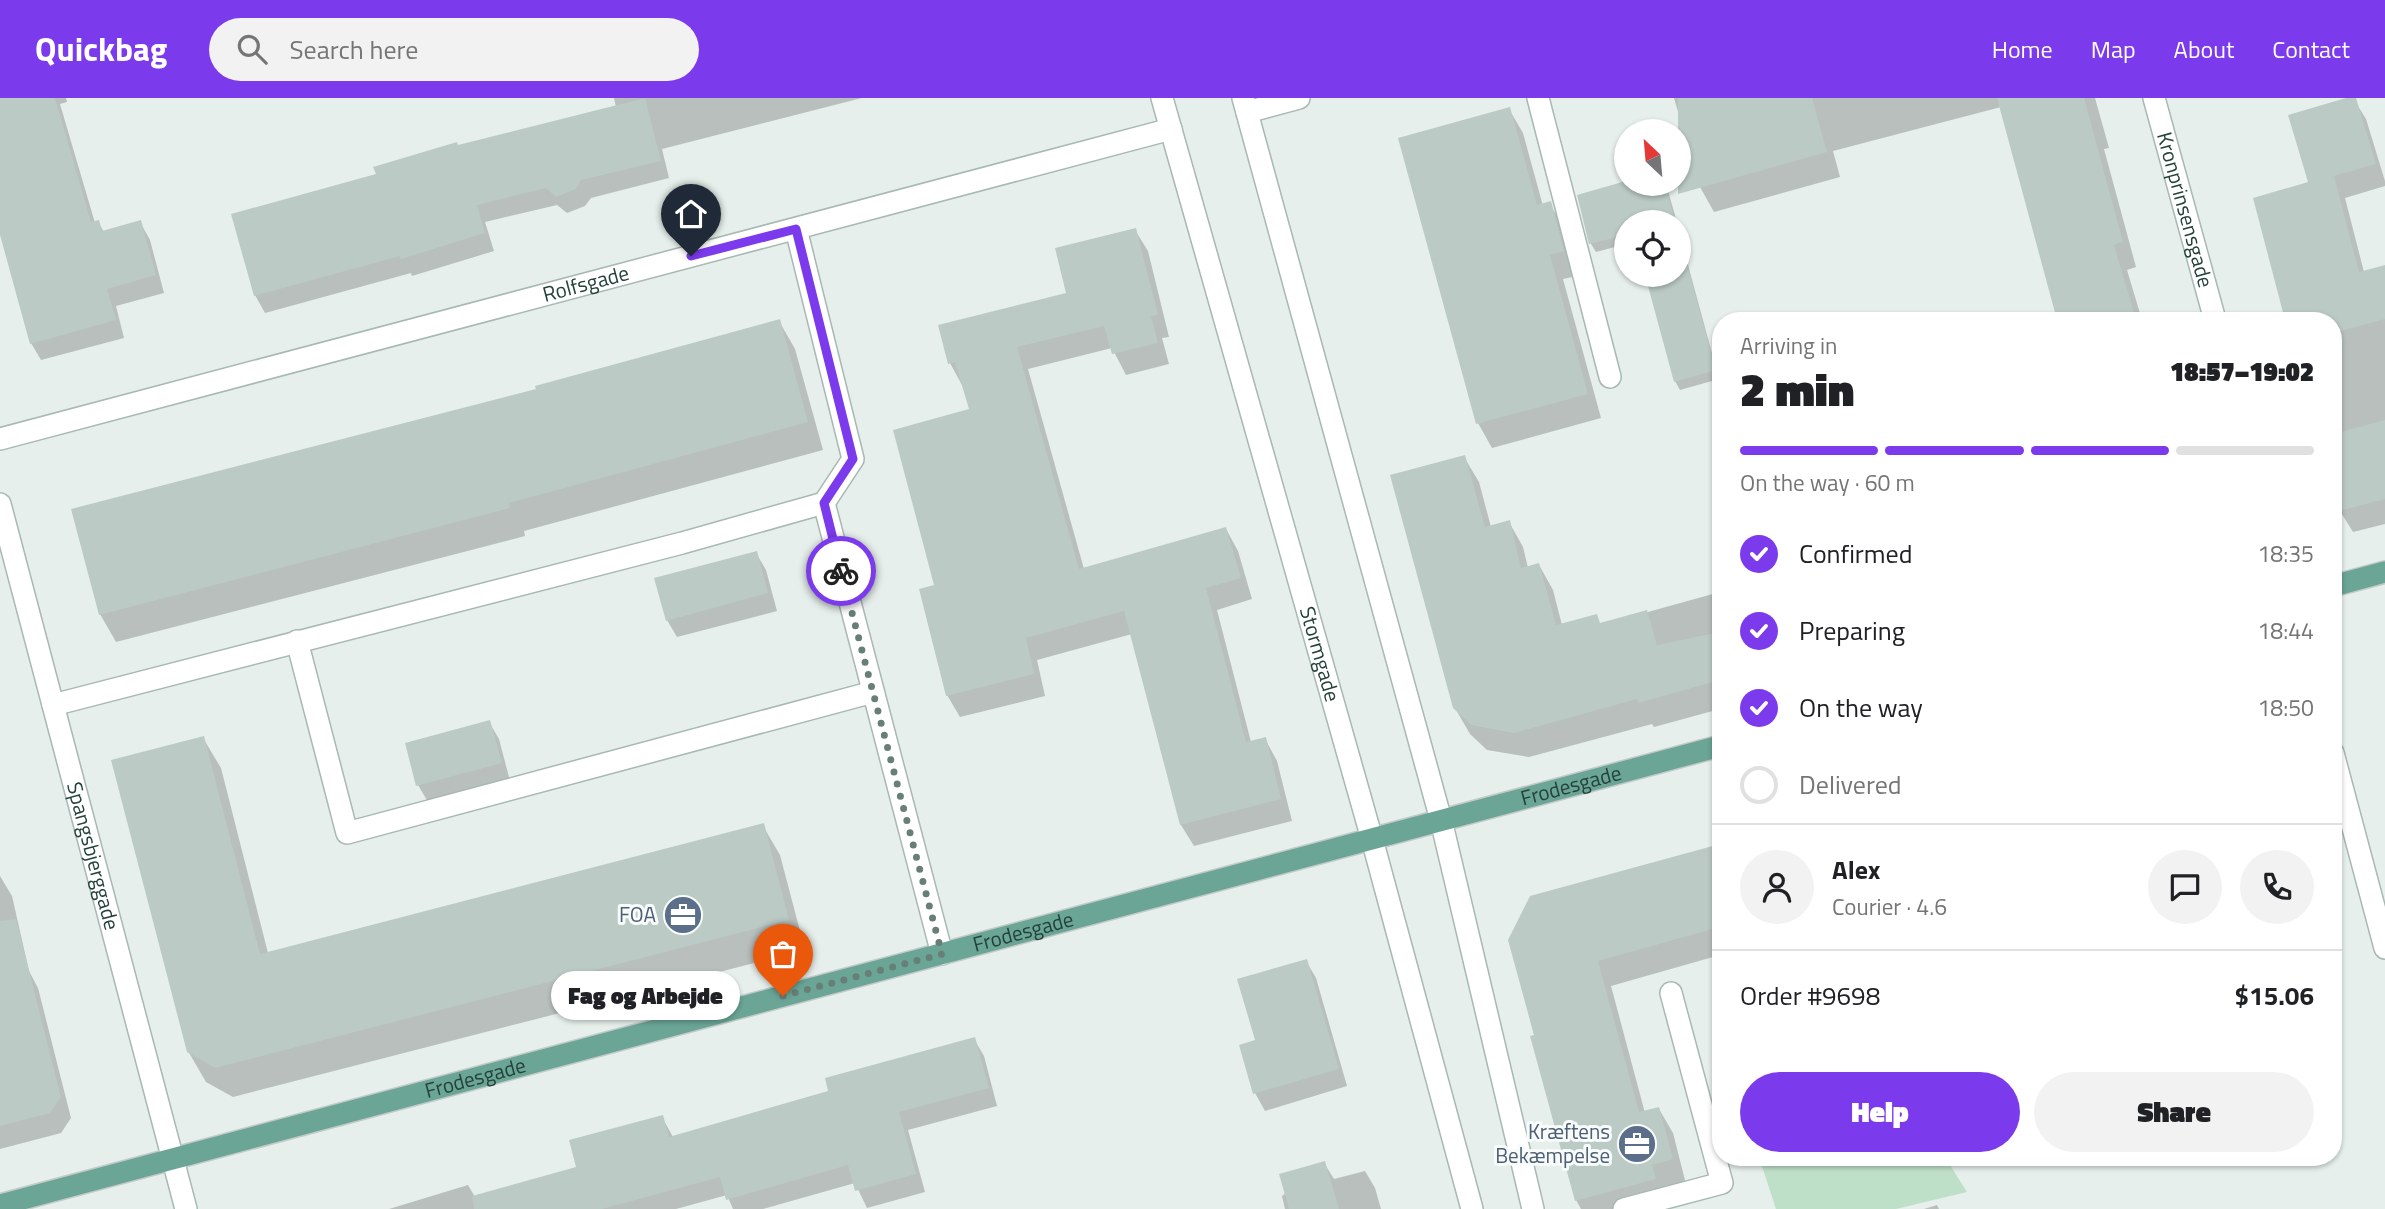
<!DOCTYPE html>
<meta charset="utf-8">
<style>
body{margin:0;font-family:"Titillium Web",sans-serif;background:#f2f2f2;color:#202124;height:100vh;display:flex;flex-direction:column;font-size:26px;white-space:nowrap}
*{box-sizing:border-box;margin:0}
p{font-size:23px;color:#757577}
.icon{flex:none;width:38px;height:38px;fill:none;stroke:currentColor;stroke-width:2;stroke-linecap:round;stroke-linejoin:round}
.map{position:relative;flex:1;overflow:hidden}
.drawer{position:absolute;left:1712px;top:214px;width:630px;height:854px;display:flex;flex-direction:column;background:#fff;border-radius:28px;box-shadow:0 2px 5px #0004}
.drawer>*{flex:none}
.needle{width:46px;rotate:334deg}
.tools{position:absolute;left:1614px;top:21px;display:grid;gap:14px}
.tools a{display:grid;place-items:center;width:77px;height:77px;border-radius:50%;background:#fff;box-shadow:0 2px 5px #0004;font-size:35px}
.pin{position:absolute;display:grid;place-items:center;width:60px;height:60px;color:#fff;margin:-72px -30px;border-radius:50% 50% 50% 0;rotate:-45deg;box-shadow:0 0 7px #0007}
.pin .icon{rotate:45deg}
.courier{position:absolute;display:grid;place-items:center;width:70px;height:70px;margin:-35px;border:5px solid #7c3aed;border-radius:50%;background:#fff;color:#222;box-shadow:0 2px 9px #0007}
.bubble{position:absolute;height:49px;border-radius:24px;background:#fff;box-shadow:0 2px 5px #0004;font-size:23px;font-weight:800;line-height:49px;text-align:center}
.summary em{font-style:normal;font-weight:800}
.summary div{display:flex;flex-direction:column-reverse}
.summary{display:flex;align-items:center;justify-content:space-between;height:119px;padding:0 28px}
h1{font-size:46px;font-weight:800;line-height:52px}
.bar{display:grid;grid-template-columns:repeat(4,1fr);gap:10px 7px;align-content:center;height:84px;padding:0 28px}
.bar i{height:9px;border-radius:5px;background:#e0e0e0}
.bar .on{background:#7c3aed}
.bar p{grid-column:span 4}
.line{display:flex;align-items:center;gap:18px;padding:0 28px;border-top:2px solid #e0e0e0}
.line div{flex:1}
.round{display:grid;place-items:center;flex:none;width:74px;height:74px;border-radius:37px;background:#f2f2f2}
ol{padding:0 28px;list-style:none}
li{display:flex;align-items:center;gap:21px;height:77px}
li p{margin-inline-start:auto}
li .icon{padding:7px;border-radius:50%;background:#7c3aed;color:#fff;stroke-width:4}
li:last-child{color:#757577}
li i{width:38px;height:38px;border:4px solid #e0e0e0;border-radius:50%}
.button{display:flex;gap:14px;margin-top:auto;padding:14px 28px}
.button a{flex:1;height:80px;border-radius:42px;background:#7c3aed;color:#fff;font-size:28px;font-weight:800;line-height:80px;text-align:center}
.button a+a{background:#f2f2f2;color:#202124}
header{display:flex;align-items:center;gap:42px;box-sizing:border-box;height:98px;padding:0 35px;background:#7c3aed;color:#fff}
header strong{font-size:33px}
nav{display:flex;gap:38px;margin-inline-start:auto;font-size:24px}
.search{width:490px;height:63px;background:#f2f2f2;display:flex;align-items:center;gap:18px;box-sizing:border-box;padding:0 24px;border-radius:38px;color:#757577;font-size:26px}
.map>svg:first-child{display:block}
.green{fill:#bfe0c8}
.shadow{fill:#0003}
.building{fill:#bbcac4}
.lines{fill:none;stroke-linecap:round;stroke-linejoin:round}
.minor-casing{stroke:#a8b8b2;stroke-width:24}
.major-casing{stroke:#c2cac8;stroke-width:24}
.minor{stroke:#fff;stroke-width:21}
.major{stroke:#6aa596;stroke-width:21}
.done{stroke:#687f78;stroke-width:7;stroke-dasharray:0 12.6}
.route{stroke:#7c3aed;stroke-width:9}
.labels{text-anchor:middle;stroke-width:6;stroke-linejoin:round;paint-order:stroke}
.street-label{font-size:21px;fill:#24423a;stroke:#f7fbf9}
.service-label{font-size:21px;fill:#4e5e75;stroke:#f7fbf9;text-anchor:end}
</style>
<header>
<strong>Quickbag</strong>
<div class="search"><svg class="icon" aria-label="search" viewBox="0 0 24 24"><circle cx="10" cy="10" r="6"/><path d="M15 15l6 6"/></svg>Search here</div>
<nav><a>Home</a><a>Map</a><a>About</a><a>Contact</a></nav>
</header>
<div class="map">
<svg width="2385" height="1111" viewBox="0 0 2385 1111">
<rect width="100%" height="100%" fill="#e6efeb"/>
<!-- green -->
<path class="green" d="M1759 1059H1945L1967 1094 1896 1111H1776Z"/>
<!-- shadow -->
<path class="shadow" d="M0 0H66L67 4 60 6 95 125 98 124 104 134 140 124 150 142 164 195 116 208 124 240 41 262 31 245 0 107Z
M614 0H862L662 51 669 80 591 100 585 108 567 115 557 107 485 124 494 153 412 178 411 175 265 215 255 197 378 78 459 49 616 9Z
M1674 0H2095L2109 50 2104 51 2136 169 2127 172 2142 222H2054L2052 217 2057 216 2001 9 1833 53 1840 79 1714 114 1700 89Z
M2353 0 2366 21 2385 83V88L2345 100 2364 174 2385 169V426L2353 434 2340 413 2333 381V222H2287L2255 102 2311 85Z
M1509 11 1523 35 1543 108 1550 106 1564 130 1577 178 1563 181 1601 320 1492 350 1478 325Z
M1626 86H1666L1677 124H1626V146L1596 154 1591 146 1579 98Z
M1678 130 1719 281 1680 292 1675 283 1646 177H1678Z
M1135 132 1148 153 1169 239 1162 240 1169 266 1126 277 1112 250 1028 271 1084 471 1226 431 1238 453 1252 501 1217 512 1251 644 1265 641 1277 663 1292 723 1194 748 1181 727 1132 536 1037 562 1045 598 960 619 947 597 937 488 971 313 962 287 950 265 1068 196Z
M779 223 795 251 823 352 524 433 525 438 116 544 100 516 538 293Z
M1464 359 1479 384 1491 429 1509 424 1523 449 1528 470 1539 467 1553 492 1562 527 1596 518 1601 527 1720 494V611L1654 629 1652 626 1529 659 1487 652 1470 636 1455 610Z
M756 455 766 472 777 513 677 539 667 522Z
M489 624 499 641 510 683 428 704 418 687Z
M203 640 221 670 268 855 763 728 780 757 805 852 233 999 206 984 188 953Z
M1717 746H1720V857L1611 888 1645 1015 1659 1011 1673 1035 1686 1086 1648 1111H1581L1576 1102 1510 842 1718 748Z
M0 778 12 798 29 873 38 890 71 1020 61 1035 0 1051Z
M1306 863 1316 880 1347 988 1265 1013 1255 995 1257 943Z
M974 941 984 958 997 1008 908 1032 925 1094 867 1110 855 1085 763 1111H733L727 1097 676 1111H389L468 1087 475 1099 578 1070 662 1019 673 1039 830 994Z
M2196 1059H2211L2198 1062Z
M1324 1065 1334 1081 1365 1073 1375 1090 1381 1111H1285L1282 1098Z
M1937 1107 1939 1111H1924Z"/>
<!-- building -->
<path class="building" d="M0 0H55L91 124 99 122 102 133 141 122 156 177 107 191 116 222 30 246 0 137Z
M645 0 661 63 581 82 576 91 556 99 546 90 477 107 485 135 401 161 400 158 254 198 231 116 376 76 373 69 457 44 458 47Z
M1678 0H1812L1827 54 1678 96Z
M1997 0H2084L2123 144 2114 147 2136 222H2057Z
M2346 0H2356L2376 66 2334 78 2359 174 2385 167V221L2333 235V222H2285L2253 100 2308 84 2288 17Z
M1510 9 1537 107 1551 103 1564 153 1550 157 1588 296 1476 326 1398 40Z
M1626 83V86H1665L1675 124H1626V137L1589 146 1577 97Z
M1136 130 1158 217 1151 218 1158 245 1112 256 1104 228 1017 249 1079 471 1226 429 1241 480 1206 490 1246 644 1266 639 1281 701 1180 727 1124 513 1026 540 1034 576 946 598 919 491 934 487 893 332 969 311 955 264 948 266 938 227 1066 195 1055 150Z
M1678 134 1716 272 1674 284 1645 177H1678Z
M780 221 808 324 509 405 510 410 99 517 71 411 536 291 535 288Z
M2385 322V401L2339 413 2333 389V336Z
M1465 357 1485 429 1510 422 1521 470 1539 465 1556 527 1597 516 1600 525 1647 512 1657 547 1720 534V582L1638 605 1637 601 1514 635 1471 627 1453 610 1390 377Z
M757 453 768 495 666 523 654 480Z
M490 622 502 665 416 688 405 645Z
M204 638 260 856 764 725 789 822 215 970 187 954 111 662Z
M1720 746V829L1598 863 1639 1014 1659 1009 1673 1061 1652 1067 1656 1081 1575 1103 1530 938 1534 937 1508 842 1530 798Z
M16 821 61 999 50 1015 0 1028V823Z
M1307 861 1339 971 1253 996 1239 947 1255 942 1237 881Z
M975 939 989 990 899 1014 916 1076 855 1093 848 1067 726 1102 720 1079 602 1111H474L472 1098 576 1069 569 1042 663 1017 669 1039 828 993 825 980Z
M1325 1063 1339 1111H1289L1279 1076Z"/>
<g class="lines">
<!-- minor casing -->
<g class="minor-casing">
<g id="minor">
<path id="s1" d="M1162 0 1372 741 1472 1111"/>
<path d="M1243 0 1441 722 1533 1111"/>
<path d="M1538 0 1610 279"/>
<path id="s2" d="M2154 0 2215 222"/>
<path d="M1247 14 1299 0"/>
<path d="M796 131 853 361 824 405 942 856"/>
<path id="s3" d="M0 341 1171 31"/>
<path id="s4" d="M0 406 186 1111"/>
<path d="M297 543 347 735 873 594"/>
<path d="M53 607 682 445 824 405"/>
<path d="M2333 655 2385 850"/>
<path d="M1624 1111 1722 1085 1671 895"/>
</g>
</g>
<!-- major casing -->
<g class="major-casing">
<g id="major">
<path d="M2333 488 2385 474"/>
<path id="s5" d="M0 1107 1720 648"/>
</g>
</g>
<!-- minor -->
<use href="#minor" class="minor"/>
<!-- major -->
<use href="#major" class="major"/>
</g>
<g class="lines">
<!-- done -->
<path class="done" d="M783 898 942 856 841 473"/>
<!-- route -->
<path class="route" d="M691 158 796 131 853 361 824 405 841 473"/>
</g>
<!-- icons -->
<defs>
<g id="office-disc" transform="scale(2.0125)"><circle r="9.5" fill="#5c6f8a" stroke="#f7fbf9"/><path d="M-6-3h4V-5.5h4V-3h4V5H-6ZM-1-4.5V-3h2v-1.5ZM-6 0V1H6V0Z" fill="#fff"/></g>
</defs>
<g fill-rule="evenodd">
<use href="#office-disc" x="683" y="817"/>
<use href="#office-disc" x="1637" y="1046"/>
</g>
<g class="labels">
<!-- street labels -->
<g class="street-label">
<text dy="7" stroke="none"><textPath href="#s2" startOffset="116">Kronprinsensgade</textPath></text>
<text dy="7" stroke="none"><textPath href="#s3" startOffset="606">Rolfsgade</textPath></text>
<text dy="7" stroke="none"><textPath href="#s1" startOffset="578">Stormgade</textPath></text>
<text dy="7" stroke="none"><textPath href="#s5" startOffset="1626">Frodesgade</textPath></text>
<text dy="7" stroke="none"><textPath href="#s4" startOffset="364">Spangsbjerggade</textPath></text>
<text dy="7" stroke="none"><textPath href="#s5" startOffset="1059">Frodesgade</textPath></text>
<text dy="7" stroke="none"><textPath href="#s5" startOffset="492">Frodesgade</textPath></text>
</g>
<!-- service labels -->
<g class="service-label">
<text x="656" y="824">FOA</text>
<text x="1610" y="1041">Kræftens<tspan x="1610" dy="24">Bekæmpelse</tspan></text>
</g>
</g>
</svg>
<div class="tools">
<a><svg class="needle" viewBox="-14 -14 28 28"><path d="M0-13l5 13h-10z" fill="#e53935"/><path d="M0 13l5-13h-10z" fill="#757577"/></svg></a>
<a><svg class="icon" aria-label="locate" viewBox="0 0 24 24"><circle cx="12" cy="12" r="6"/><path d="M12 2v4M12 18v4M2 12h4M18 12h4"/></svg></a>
</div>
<div class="pin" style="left:783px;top:898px;background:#ea580c"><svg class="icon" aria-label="bag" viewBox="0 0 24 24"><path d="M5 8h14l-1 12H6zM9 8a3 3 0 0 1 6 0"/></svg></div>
<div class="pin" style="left:691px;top:158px;background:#1f2937"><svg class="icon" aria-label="home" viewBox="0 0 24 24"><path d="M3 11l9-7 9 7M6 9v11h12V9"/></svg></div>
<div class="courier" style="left:841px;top:473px"><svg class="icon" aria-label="bike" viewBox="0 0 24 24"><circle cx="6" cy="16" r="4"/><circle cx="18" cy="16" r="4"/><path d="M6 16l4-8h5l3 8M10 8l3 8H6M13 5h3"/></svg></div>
<div class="bubble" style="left:551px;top:873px;width:189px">Fag og Arbejde</div>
<section class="drawer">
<div class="summary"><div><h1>2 min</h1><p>Arriving in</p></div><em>18:57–19:02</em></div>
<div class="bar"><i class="on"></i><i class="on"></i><i class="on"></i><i></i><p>On the way · 60 m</p></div>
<ol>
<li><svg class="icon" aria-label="check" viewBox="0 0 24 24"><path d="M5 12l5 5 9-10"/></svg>Confirmed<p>18:35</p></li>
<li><svg class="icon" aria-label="check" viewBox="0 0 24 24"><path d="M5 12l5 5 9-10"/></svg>Preparing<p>18:44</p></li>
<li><svg class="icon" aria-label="check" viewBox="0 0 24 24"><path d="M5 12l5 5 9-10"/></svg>On the way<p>18:50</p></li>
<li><i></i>Delivered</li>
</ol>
<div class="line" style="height:126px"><a class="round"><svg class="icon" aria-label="person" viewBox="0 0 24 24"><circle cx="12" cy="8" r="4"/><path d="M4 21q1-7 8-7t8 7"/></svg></a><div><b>Alex</b><p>Courier · 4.6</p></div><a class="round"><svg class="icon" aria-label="chat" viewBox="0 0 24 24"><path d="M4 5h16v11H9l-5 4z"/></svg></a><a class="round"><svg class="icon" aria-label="phone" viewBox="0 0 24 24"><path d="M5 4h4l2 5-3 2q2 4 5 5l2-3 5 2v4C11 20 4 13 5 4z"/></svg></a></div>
<div class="line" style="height:91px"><div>Order #9698</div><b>$15.06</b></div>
<div class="button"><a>Help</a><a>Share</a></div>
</section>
</div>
